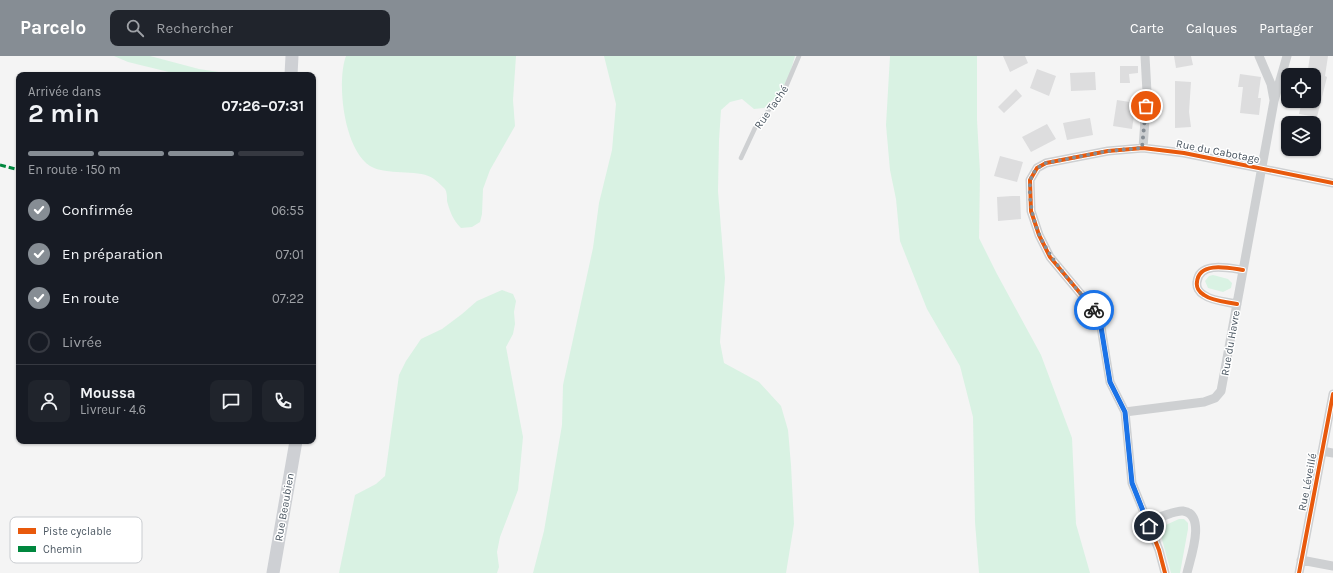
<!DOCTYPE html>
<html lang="fr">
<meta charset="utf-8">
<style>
body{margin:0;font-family:Karla,sans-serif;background:#20242c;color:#f1f3f6;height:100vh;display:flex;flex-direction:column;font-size:15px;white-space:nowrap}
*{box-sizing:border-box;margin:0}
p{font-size:13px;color:#9ea1a6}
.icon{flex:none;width:22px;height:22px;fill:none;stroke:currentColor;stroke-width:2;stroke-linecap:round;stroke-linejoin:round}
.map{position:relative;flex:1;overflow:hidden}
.drawer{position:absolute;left:16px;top:16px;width:300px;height:372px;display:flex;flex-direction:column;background:#171b24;border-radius:8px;box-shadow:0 1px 3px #0004}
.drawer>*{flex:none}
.fabs{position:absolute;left:1281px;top:12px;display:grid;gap:8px}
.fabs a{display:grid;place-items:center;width:40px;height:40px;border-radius:8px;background:#171b24;box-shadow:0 1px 3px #0004;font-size:20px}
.pin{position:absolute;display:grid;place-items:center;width:34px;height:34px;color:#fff;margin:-17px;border:2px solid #fff;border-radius:50%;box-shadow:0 1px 4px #0007}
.courier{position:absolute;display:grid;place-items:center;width:40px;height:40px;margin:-20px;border:3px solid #1a73e8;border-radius:50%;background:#fff;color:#222;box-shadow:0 1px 5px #0007}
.overview em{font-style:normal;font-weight:700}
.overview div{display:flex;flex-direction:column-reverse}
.overview{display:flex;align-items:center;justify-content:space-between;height:68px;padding:0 12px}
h1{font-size:26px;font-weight:700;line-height:30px}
.bar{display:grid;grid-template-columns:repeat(4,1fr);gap:6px 4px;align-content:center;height:48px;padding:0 12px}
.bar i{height:5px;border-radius:3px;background:#363941}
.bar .active{background:#868d94}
.bar p{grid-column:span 4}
.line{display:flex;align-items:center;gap:10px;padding:0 12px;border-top:1px solid #363941}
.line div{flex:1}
.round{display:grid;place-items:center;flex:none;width:42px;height:42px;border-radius:8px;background:#20242c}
ol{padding:0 12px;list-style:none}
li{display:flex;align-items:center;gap:12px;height:44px}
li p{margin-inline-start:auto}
li .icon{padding:4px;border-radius:50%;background:#868d94;color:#fff;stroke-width:4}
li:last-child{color:#9ea1a6}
li i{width:22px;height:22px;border:2px solid #363941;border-radius:50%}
header{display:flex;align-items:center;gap:24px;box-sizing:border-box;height:56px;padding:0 20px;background:#868d94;color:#fff}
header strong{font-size:19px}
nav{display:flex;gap:22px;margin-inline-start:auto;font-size:14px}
.search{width:280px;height:36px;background:#20242c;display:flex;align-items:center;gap:10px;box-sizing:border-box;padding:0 14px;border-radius:8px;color:#9ea1a6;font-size:15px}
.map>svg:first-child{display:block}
.green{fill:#d9f2e3}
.building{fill:#ddddde}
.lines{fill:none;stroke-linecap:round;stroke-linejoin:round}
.lane{stroke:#ced0d2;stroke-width:4.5}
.street{stroke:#ced0d2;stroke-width:9}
.secondary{stroke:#ced0d4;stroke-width:13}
.quiet{stroke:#00873e;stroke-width:3;stroke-dasharray:6 3;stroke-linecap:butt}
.cycleway-casing{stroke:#fff;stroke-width:6}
.cycleway{stroke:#e8590c;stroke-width:4}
.done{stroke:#868d94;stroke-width:4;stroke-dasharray:0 7.2}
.route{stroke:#1a73e8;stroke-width:5}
.labels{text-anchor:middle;stroke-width:3;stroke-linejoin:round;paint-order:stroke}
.street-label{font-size:11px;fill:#4a5661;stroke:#fff}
.key{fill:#fff;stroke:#c9ccd0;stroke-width:1}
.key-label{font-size:11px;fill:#4a5661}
</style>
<header>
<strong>Parcelo</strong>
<div class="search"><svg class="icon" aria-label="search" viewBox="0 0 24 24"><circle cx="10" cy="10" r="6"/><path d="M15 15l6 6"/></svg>Rechercher</div>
<nav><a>Carte</a><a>Calques</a><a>Partager</a></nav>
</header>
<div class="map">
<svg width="1333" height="517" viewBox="0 0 1333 517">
<rect width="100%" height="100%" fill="#f4f4f4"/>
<!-- green -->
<path class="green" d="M114 0H150L199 13 225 17V19H181L128 6Z
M346 0H516L513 44 515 70 490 114 483 133 482 158 480 166 472 171 461 172C453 164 450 156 447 145 447 141 447 136 445 133 442 130 437 125 434 123 421 113 391 119 374 112 344 100 336 26 346 0Z
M604 0H795L789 21 777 40 764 52 754 53 742 43 730 46 721 54 719 84 718 135 725 222 720 286 724 307 759 326 781 350 788 374 791 409 794 468 786 517H533L544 475 562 369 563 329 593 192 599 147 612 94 616 48Z
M890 0H977V64L980 117 979 182 997 218 1041 299 1072 382 1076 468 1090 517H979L975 466 973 361 960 310 927 253 900 185 896 143 890 114 886 69Z
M1213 219 1228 223 1232 227 1231 232 1223 236 1208 232 1205 225 1209 220Z
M502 234 513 238 516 245 514 256 515 268 513 278 506 291 523 381 518 434 500 481 497 496 499 511 497 517H339L355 439 376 428 385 420 399 319 406 305 421 283 442 273 462 258 477 245Z
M1179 463H1184L1188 467V473L1180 517H1171L1159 472Z"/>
<!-- building -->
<path class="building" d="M1003 0H1025L1028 7 1010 16Z
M1174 0H1191L1193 9 1176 12Z
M1310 0H1328L1325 20 1327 21 1317 61 1299 58 1302 45H1314V19H1311L1312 14 1308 13Z
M1120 10H1138V17L1129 18 1130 27H1120Z
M1037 13 1056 20 1049 40 1030 32Z
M1095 16 1096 34 1071 35 1070 17Z
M1240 18 1261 21 1258 42H1261L1259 59 1240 57 1243 31H1238Z
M1175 25 1191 26 1189 56 1191 71 1175 72Z
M1016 33 1022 40 1004 57 998 51Z
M1117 44 1136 47 1132 73 1113 70Z
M1090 62 1093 79 1067 84 1063 67Z
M1047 68 1056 83 1031 96 1022 81Z
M1000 100 1023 106 1017 126 994 120Z
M1012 140H1020L1021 163 998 165 997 141Z"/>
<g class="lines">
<!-- lane -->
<path class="lane" d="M741 102 755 72 785 33 799 0"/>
<!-- street -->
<path class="street" d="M1259 0 1271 28 1274 44
M1143 92 1147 36 1145 0
M1237 248C1227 246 1212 245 1204 239 1199 236 1196 231 1197 226 1199 205 1229 212 1243 214
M1125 356 1204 346 1215 342 1221 335 1274 45 1287 0
M1322 395 1333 397
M1147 466C1156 463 1175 454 1183 455 1207 458 1190 503 1187 517
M1301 504 1333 510
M1165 517 1159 494 1132 427 1125 356 1110 326 1101 271 1095 255 1050 201 1039 179 1031 155 1030 124 1037 112 1046 107 1108 95 1143 92 1184 97 1333 127
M1299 517 1333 338"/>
<!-- secondary -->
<path class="secondary" d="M291 19 292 0
M273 517 296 385"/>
<!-- quiet -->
<path class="quiet" d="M0 109 19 114"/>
<!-- cycleway casing -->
<g class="cycleway-casing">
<path id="cycleway" d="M1237 248C1227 246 1212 245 1204 239 1199 236 1196 231 1197 226 1199 205 1229 212 1243 214
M1165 517 1159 494 1132 427 1125 356 1110 326 1101 271 1095 255 1050 201 1039 179 1031 155 1030 124 1037 112 1046 107 1108 95 1143 92 1184 97 1333 127
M1299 517 1333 338"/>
</g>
<!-- cycleway -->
<use href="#cycleway" class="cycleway"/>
</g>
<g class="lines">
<!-- done -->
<path class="done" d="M1094 254C1065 217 1033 190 1030 139 1029 124 1031 114 1046 107L1108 95 1142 92 1146 50"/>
<!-- route -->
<path class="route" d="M1094 254 1101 271 1110 326 1125 356 1132 427 1149 470"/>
</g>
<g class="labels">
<!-- street labels -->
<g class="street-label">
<text transform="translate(771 51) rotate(-55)" y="4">Rue Taché</text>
<text transform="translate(1218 95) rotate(11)" y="4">Rue du Cabotage</text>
<text transform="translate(1230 287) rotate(-80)" y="4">Rue du Havre</text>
<text transform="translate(1307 426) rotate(-79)" y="4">Rue Léveillé</text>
<text transform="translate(284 451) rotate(-80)" y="4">Rue Beaubien</text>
</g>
</g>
<!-- legend -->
<rect x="10" y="461" width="132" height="46" rx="6" class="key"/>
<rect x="18" y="472" width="18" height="6" fill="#e8590c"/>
<rect x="18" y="490" width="18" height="6" fill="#00873e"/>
<g class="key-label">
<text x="43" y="479">Piste cyclable</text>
<text x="43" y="497">Chemin</text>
</g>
</svg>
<div class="fabs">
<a><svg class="icon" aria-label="locate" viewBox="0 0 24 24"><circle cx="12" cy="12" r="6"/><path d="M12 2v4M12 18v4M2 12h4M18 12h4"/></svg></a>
<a><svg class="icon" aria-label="layers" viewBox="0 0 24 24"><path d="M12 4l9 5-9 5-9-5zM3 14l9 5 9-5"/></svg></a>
</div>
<div class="pin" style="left:1146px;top:50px;background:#ea580c"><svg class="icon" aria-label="bag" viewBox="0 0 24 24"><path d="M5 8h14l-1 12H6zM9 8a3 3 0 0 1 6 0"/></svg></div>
<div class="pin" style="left:1149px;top:470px;background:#1f2937"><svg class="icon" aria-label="home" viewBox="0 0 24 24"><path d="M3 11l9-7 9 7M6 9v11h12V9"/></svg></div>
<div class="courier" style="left:1094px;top:254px"><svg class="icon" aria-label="bike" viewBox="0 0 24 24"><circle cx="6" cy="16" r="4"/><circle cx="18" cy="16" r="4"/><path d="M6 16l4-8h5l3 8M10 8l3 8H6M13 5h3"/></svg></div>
<section class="drawer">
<div class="overview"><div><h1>2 min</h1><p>Arrivée dans</p></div><em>07:26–07:31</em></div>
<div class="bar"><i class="active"></i><i class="active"></i><i class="active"></i><i></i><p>En route · 150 m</p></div>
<ol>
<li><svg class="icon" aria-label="check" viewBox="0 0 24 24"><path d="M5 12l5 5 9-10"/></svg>Confirmée<p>06:55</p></li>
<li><svg class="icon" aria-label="check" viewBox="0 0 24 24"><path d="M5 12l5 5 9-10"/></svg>En préparation<p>07:01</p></li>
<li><svg class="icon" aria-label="check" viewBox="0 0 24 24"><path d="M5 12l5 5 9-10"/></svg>En route<p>07:22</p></li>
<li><i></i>Livrée</li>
</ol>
<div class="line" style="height:72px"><a class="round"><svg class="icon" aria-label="person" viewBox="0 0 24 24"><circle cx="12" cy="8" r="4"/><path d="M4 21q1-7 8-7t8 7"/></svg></a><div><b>Moussa</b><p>Livreur · 4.6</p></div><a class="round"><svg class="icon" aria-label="chat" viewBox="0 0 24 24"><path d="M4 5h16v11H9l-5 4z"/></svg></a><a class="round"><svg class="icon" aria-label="phone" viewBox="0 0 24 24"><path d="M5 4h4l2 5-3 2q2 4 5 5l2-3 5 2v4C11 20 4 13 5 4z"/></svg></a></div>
</section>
</div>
